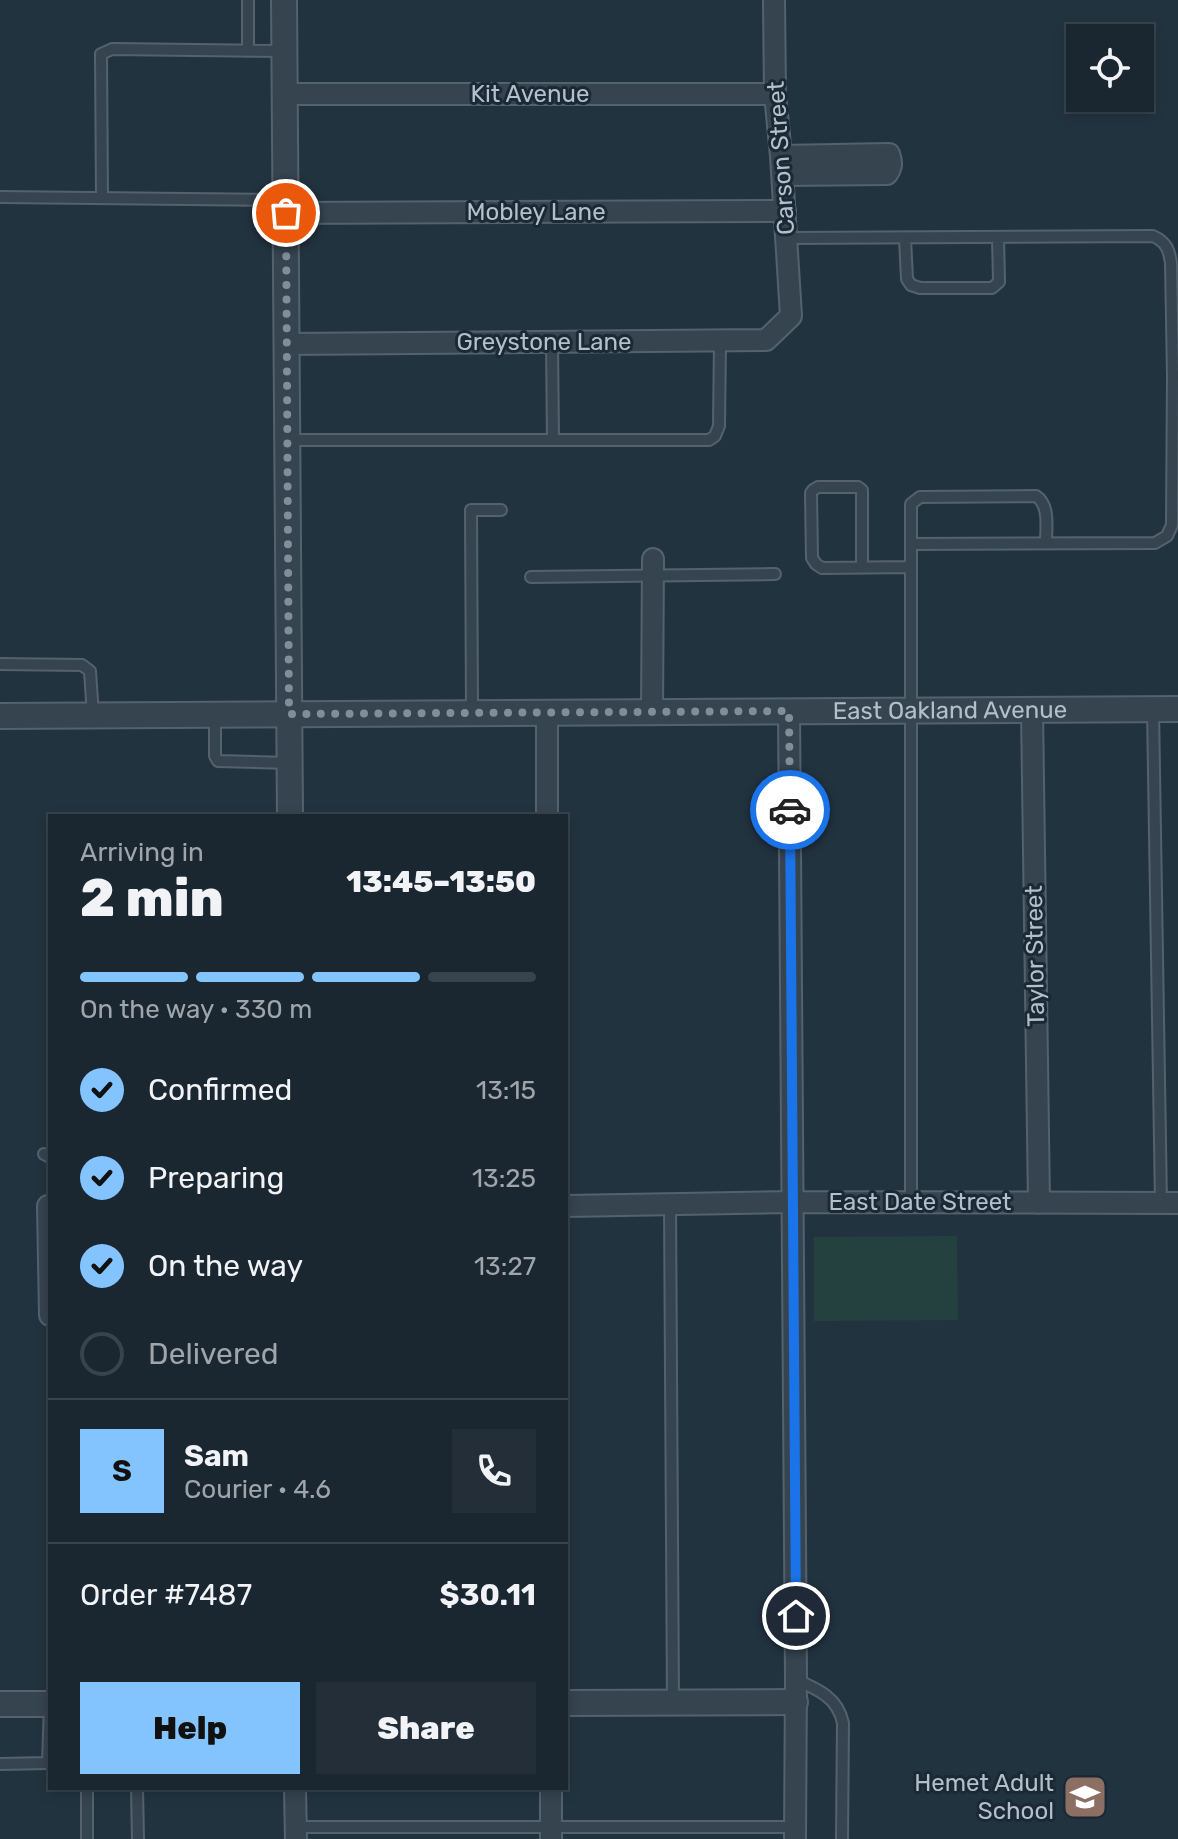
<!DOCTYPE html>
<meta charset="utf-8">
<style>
body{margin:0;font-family:Rubik,sans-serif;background:#232e38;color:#f1f3f6;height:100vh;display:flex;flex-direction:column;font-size:30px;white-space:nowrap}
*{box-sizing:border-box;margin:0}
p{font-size:26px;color:#9fa5ab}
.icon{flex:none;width:44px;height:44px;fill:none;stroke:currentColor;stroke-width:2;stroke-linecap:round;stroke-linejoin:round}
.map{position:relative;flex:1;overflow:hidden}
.sheet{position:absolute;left:48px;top:814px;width:520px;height:976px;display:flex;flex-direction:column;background:#1a2630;border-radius:0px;box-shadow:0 4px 12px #0003,0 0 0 2px #38434c}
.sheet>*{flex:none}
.controls{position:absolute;left:1066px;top:24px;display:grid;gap:16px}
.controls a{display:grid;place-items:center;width:88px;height:88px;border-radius:0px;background:#1a2630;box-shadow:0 4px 12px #0003,0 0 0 2px #38434c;font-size:40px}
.pin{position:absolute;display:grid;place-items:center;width:68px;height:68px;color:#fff;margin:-34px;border:4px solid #fff;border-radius:50%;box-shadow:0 2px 8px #0007}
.courier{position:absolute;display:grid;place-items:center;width:80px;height:80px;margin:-40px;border:6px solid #1a73e8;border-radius:50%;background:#fff;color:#222;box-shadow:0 2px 10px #0007}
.head em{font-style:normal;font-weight:800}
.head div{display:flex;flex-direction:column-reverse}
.head{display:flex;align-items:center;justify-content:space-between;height:136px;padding:0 32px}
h1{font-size:52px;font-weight:800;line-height:60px}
.bar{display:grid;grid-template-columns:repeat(4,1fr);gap:12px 8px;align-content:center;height:96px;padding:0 32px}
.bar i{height:10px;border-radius:6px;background:#38434c}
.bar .on{background:#83c4ff}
.bar p{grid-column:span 4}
.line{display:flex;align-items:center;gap:20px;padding:0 32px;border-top:2px solid #38434c}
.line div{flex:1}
.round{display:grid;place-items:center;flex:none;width:84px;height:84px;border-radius:0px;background:#232e38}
ol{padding:0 32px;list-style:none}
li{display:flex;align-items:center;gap:24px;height:88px}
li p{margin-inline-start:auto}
li .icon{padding:8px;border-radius:50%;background:#83c4ff;color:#111;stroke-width:4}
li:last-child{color:#9fa5ab}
li i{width:44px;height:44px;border:4px solid #38434c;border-radius:50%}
.cta{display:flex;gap:16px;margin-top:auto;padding:16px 32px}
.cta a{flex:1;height:92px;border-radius:0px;background:#83c4ff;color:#111;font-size:32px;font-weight:800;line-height:92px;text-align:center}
.cta a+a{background:#232e38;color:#f1f3f6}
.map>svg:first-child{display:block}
.green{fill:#244140}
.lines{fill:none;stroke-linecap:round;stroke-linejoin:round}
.service-casing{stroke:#54626e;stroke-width:14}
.minor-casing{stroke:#54626e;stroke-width:24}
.tertiary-casing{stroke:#54626e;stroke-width:28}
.service{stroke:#364450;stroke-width:10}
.minor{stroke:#364450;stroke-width:20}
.tertiary{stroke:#364450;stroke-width:24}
.done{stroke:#808e9a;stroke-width:8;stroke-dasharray:0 14.4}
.route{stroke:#1a73e8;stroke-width:10}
.labels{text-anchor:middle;stroke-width:6;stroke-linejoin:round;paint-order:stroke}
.street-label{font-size:24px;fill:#b3bfcb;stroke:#1b2935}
.poi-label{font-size:24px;fill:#b3bfcb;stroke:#1b2935;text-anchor:end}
</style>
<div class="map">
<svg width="1178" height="1839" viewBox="0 0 1178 1839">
<rect width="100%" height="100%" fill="#223340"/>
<!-- green -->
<path class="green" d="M957 1236 958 1320 814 1321V1237Z"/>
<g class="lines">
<!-- service casing -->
<g class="service-casing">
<path id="service" d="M248 0V51
M0 197 286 200
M102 198 101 54 112 49 285 51
M787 238 1153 236C1166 242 1169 249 1171 263L1173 376
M905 238 907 279 911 285 920 288H992L999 282 998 237
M552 342 553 440
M287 440H709L715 436 719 426 720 341
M911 544V504L920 497 1036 496C1050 505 1046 528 1046 543
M862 567V490L858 487H818L813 490 811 493 812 558 816 564 822 568 911 567
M531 577 775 574
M0 664 82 665 90 671 93 716
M1153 709 1161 1203
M472 711 471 510H501
M215 715V756L218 761 289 763
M44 1154 50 1157
M911 1202V544L1155 543 1167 536 1172 525 1173 376H1178
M670 1204 673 1702
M796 1680C818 1689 838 1698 843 1723L842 1839
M0 1764 48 1763 50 1704
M87 1788V1839
M137 1788 138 1839
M296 1827H795"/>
</g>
<!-- minor casing -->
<g class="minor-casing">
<path id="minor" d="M285 94H775
M781 156 889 154C892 162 892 167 887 174L783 175
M286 213 785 211
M287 344 766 340 791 316 781 156 775 94 774 0
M1032 710 1039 1203
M789 711 796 1680 795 1839
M652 712 653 559
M547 713V816
M48 1206 50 1315
M566 1206 793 1202 1178 1203
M295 1788 296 1839
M551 1839V1788"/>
</g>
<!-- tertiary casing -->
<g class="tertiary-casing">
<g id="tertiary">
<path d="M284 0 290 816"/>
<path id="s1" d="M0 716 1178 709"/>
<path d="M566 1703 795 1702"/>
<path d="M0 1704H50"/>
</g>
</g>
<!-- service -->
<use href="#service" class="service"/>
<!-- minor -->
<use href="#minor" class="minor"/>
<!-- tertiary -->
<use href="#tertiary" class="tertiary"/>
</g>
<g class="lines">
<!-- done -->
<path class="done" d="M286 213 289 714 789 711 790 810"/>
<!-- route -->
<path class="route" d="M790 810 796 1616"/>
</g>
<!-- icons -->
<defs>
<g id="school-square" transform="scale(2.3)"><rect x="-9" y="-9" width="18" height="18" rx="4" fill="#8d6e63" stroke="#1b2935"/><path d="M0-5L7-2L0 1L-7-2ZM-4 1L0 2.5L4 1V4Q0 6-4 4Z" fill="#fff"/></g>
</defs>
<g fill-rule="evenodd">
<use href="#school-square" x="1085" y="1797"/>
</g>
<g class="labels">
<!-- street labels -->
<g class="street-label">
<text x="530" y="102">Kit Avenue</text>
<text transform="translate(781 158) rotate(-94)" y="8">Carson Street</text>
<text x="536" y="220">Mobley Lane</text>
<text x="544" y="350">Greystone Lane</text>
<text dy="8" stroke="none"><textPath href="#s1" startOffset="950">East Oakland Avenue</textPath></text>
<text transform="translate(1035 956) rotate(-91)" y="8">Taylor Street</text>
<text x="920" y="1210">East Date Street</text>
</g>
<!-- poi labels -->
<g class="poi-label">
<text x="1054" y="1791">Hemet Adult<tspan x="1054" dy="28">School</tspan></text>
</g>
</g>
</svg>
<div class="controls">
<a><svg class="icon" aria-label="locate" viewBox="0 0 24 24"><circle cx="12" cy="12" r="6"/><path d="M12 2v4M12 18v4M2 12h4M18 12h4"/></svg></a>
</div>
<div class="pin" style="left:286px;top:213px;background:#ea580c"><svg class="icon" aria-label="bag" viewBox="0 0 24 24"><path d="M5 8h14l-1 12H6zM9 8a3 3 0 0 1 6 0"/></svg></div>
<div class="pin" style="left:796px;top:1616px;background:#1f2937"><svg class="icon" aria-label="home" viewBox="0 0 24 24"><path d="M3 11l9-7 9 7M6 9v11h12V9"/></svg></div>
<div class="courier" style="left:790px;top:810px"><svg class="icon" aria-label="car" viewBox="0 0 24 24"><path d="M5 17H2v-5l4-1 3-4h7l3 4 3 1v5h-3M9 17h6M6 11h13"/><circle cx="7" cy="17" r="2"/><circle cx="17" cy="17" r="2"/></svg></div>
<section class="sheet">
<div class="head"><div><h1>2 min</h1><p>Arriving in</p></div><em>13:45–13:50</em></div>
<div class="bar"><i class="on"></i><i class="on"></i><i class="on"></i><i></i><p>On the way · 330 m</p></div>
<ol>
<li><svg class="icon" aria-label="check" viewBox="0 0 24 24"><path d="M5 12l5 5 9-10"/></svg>Confirmed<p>13:15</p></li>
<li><svg class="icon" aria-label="check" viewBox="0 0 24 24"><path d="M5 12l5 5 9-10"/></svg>Preparing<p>13:25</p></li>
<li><svg class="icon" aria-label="check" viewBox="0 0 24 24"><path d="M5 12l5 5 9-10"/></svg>On the way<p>13:27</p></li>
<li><i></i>Delivered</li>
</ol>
<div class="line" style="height:144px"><b class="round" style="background:#83c4ff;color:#111">S</b><div><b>Sam</b><p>Courier · 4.6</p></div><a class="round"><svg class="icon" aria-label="phone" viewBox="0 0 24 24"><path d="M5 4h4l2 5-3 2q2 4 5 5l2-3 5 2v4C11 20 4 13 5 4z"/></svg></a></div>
<div class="line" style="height:104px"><div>Order #7487</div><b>$30.11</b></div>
<div class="cta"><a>Help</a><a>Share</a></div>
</section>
</div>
